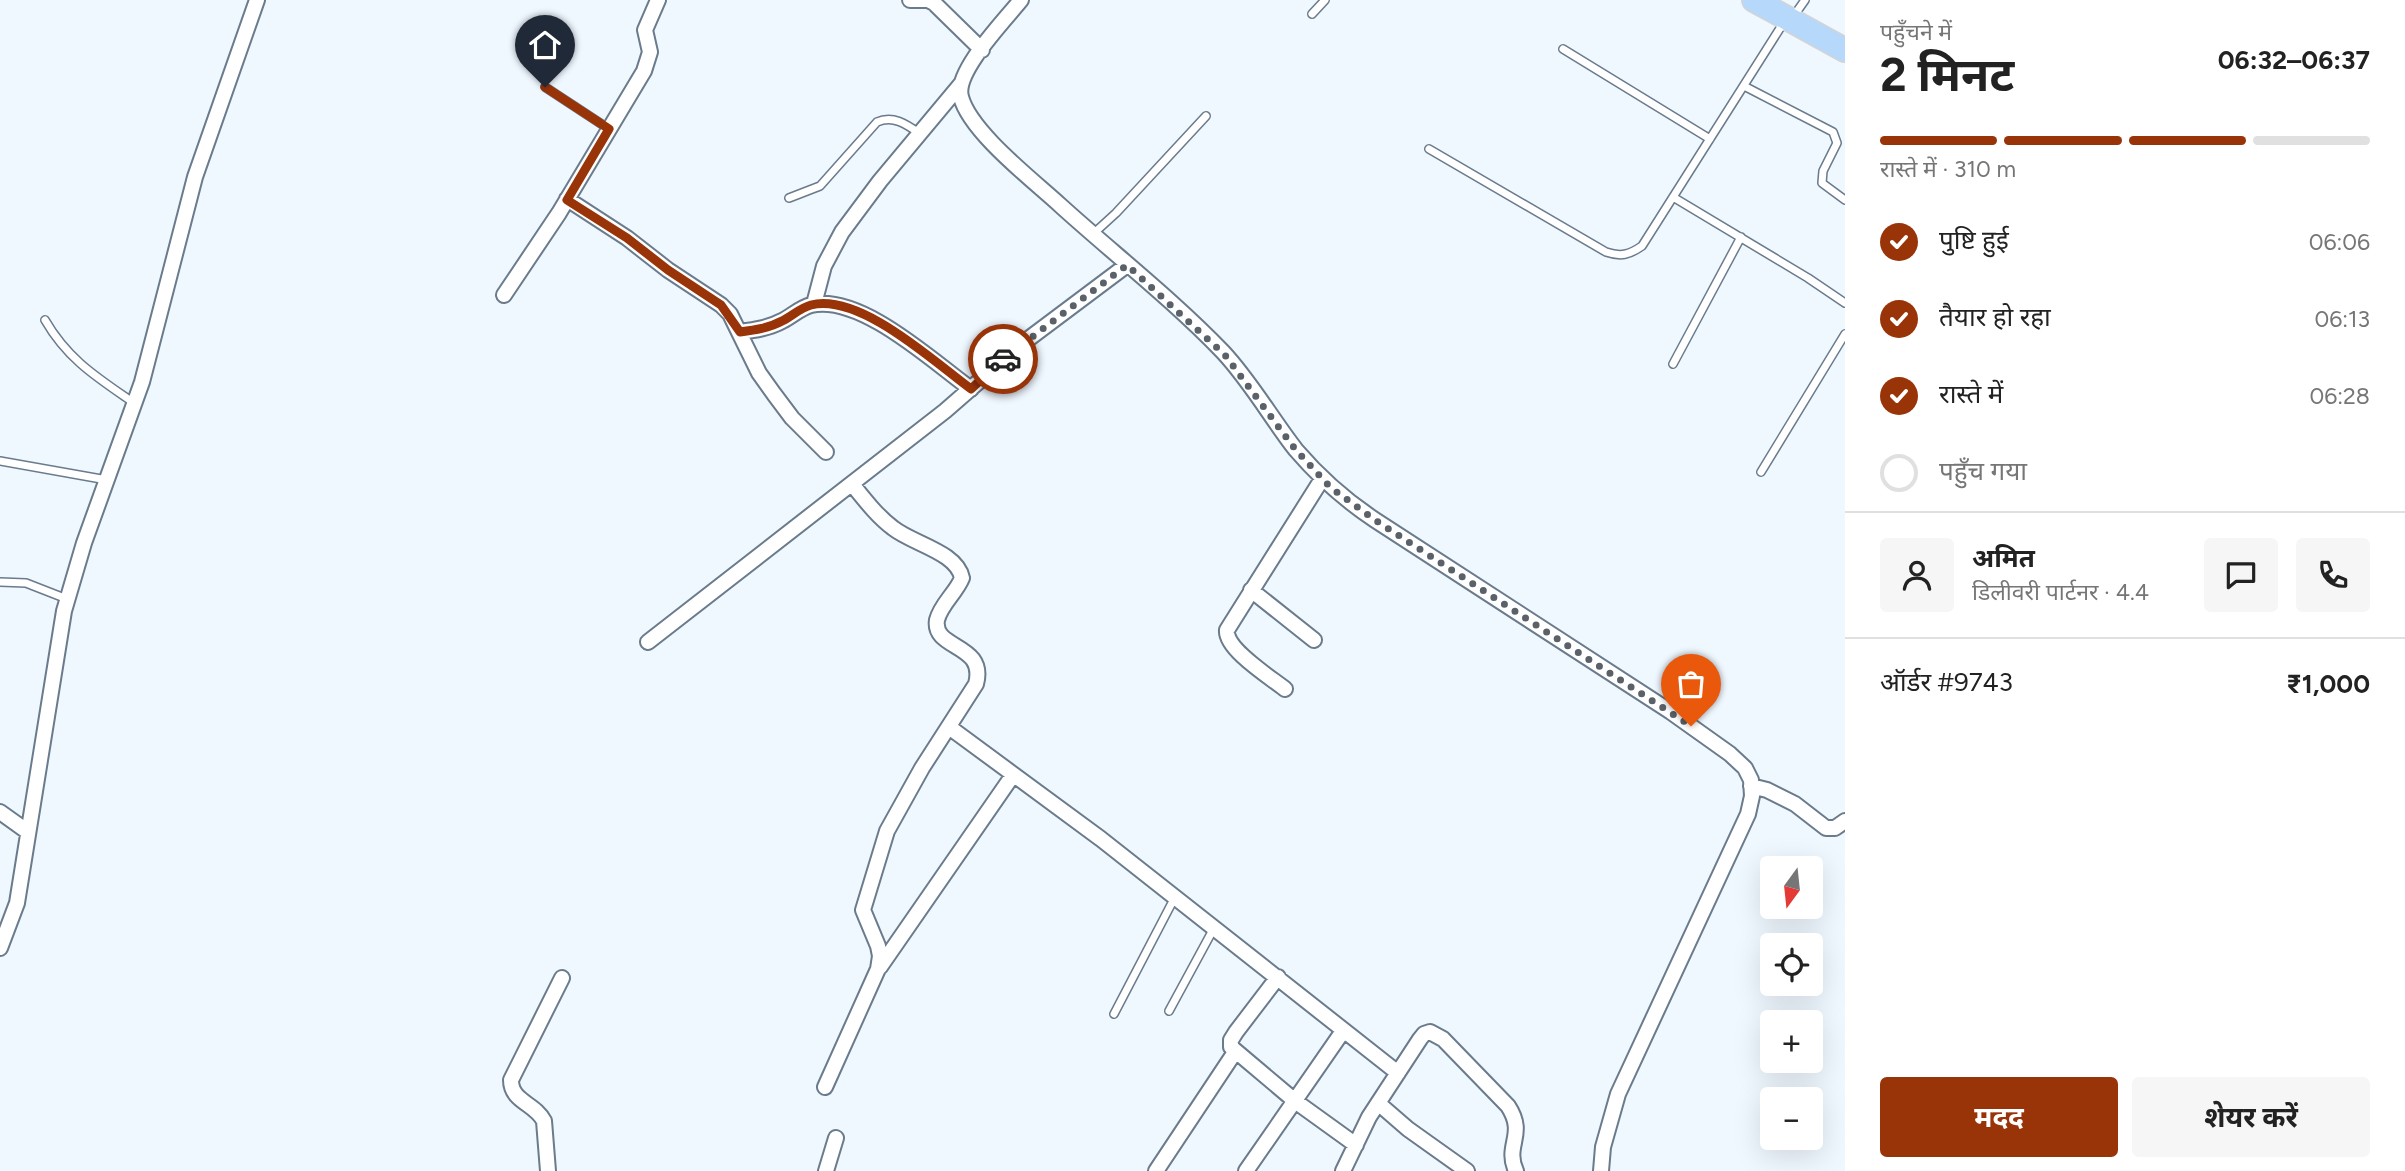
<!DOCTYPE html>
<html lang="hi">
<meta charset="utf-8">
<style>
body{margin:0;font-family:Figtree,"Noto Sans Devanagari",sans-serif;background:#f6f6f6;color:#222;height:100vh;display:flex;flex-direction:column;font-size:26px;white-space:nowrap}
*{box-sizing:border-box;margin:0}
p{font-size:23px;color:#767676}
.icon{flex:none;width:38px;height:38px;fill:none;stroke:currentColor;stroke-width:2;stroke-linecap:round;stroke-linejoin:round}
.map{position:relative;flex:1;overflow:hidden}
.details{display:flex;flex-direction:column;background:#fff;width:560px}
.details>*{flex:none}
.needle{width:46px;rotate:195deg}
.buttons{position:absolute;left:1760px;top:856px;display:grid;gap:14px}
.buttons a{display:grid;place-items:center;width:63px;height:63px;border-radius:7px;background:#fff;box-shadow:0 7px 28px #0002;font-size:35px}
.pin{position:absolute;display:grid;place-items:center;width:60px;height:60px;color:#fff;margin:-72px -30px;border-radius:50% 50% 50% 0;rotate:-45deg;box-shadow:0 0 7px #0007}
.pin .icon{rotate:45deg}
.courier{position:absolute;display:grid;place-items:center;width:70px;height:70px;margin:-35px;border:5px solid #993308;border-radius:50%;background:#fff;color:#222;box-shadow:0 2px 9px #0007}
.overview em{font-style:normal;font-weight:700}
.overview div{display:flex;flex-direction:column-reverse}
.overview{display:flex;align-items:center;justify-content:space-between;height:119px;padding:0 35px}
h1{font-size:46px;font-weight:700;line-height:52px}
.bar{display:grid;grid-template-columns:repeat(4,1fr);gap:10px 7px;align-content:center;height:84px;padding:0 35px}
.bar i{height:9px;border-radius:5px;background:#e0e0e0}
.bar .current{background:#993308}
.bar p{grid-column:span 4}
.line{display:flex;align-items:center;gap:18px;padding:0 35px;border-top:2px solid #e0e0e0}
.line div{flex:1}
.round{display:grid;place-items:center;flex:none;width:74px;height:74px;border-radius:7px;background:#f6f6f6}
ol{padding:0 35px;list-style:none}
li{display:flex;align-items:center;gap:21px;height:77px}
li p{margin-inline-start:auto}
li .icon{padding:7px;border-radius:50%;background:#993308;color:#fff;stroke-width:4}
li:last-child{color:#767676}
li i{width:38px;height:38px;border:4px solid #e0e0e0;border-radius:50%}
.primary-button{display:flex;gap:14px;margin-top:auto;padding:14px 35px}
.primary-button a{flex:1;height:80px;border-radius:7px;background:#993308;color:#fff;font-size:28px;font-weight:700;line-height:80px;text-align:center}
.primary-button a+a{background:#f6f6f6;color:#222}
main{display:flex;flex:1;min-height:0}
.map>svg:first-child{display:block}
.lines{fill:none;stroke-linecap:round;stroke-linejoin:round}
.service-casing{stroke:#6a7b8c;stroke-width:10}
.minor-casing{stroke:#6a7b8c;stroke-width:18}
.trunk-casing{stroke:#d3d4d5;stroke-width:26}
.service{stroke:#fff;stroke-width:7}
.minor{stroke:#fff;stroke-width:14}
.trunk{stroke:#b6d8fb;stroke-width:23}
.done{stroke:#5a6168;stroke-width:7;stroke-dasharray:0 12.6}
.route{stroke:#993308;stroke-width:9}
</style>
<main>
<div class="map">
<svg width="1845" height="1171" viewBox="0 0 1845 1171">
<rect width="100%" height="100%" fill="#eff7ff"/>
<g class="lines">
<!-- service casing -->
<g class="service-casing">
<path id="service" d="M1312 14 1325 0
M1793 17 1805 0
M1563 49 1710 139
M1744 86 1833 132 1837 143 1823 171 1822 183 1845 200
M545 87 609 129
M1429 149 1606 252C1621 257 1629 255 1642 246L1784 22
M1673 197 1808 278 1845 303
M789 198 820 186 877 122C893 115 906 124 919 133
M1093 234 1116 213 1206 116
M45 320C68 360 98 378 134 403
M1673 364 1741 237
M0 461 107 480
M1761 472 1845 334
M0 582 26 583 67 599
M1169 1011 1214 928
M1114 1014 1175 897"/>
</g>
<!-- minor casing -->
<g class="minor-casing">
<path id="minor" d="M910 0H925
M928 0 934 3 982 50
M1021 0C1005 20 954 72 961 97 970 132 1034 181 1061 206 1114 254 1173 300 1223 352 1251 382 1271 418 1296 450 1320 478 1345 500 1375 520L1671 712 1730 754 1745 768 1751 780 1752 796 1748 814 1618 1094 1603 1147 1601 1171
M567 199 627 238 668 270 721 305 730 314 759 373 774 394 792 418 826 452
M504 295 559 213 644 71 650 52 645 30 658 0
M814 304 824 266 842 232 880 181 961 84
M740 332C755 330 769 328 782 321 792 316 800 308 811 305 861 294 932 361 971 389
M1251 590 1314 640
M648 642 945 411 1023 343 1127 265
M1285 689C1270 677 1225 649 1227 630L1322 479
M949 727 1101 839 1398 1073
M1751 786 1767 790 1795 804 1826 828H1835L1845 821
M0 812 28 832
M0 948 17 903 64 611 84 543 142 382 195 177 257 0
M880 967 1013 775
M1278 977 1236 1032 1231 1040V1047L1295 1101 1356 1145
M825 1087 878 969 880 956 878 946 863 910 887 831 922 768 976 684C987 643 932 650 937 620 941 604 956 593 962 578 957 552 913 544 893 528 877 516 865 500 852 484
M1378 1103 1408 1129 1467 1171
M548 1171 544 1121C535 1103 511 1102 511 1080L562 978
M826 1171 836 1138
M1156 1171 1235 1052
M1246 1171 1343 1031
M1343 1171 1369 1117 1420 1039 1424 1034 1430 1032 1443 1039 1508 1106C1527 1135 1504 1145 1516 1171"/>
</g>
<!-- trunk casing -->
<g class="trunk-casing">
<path id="trunk" d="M1754 0 1845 50"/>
</g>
<!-- service -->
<use href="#service" class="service"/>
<!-- minor -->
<use href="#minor" class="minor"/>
<!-- trunk -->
<use href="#trunk" class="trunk"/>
</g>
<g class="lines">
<!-- done -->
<path class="done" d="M1003 359 1127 265 1225 355 1295 449 1330 487 1375 520 1691 726"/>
<!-- route -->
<path class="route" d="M545 87 609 129 567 200 627 238 668 270 721 305 740 332C755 330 769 328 782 321 792 316 800 308 811 305 860 293 933 361 971 389L1003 359"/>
</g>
</svg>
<div class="buttons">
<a><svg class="needle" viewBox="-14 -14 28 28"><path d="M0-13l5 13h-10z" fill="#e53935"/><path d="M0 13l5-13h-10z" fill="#767676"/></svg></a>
<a><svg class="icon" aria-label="locate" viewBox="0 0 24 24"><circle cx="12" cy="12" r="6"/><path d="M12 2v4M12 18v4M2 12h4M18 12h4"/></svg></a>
<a>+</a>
<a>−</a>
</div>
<div class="pin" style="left:1691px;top:726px;background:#ea580c"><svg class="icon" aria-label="bag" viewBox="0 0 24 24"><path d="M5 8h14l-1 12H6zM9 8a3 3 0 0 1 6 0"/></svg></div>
<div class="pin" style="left:545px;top:87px;background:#1f2937"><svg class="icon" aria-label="home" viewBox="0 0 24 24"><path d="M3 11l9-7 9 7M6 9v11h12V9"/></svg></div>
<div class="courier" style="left:1003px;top:359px"><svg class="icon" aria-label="car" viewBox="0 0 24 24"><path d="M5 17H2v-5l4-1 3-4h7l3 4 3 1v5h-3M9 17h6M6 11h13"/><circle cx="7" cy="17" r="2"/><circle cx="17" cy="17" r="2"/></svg></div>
</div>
<section class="details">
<div class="overview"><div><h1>2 मिनट</h1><p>पहुँचने में</p></div><em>06:32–06:37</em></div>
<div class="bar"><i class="current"></i><i class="current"></i><i class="current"></i><i></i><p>रास्ते में · 310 m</p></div>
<ol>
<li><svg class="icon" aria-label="check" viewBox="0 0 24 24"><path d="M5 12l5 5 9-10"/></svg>पुष्टि हुई<p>06:06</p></li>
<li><svg class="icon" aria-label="check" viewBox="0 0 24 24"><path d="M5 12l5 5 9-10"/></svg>तैयार हो रहा<p>06:13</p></li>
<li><svg class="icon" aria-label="check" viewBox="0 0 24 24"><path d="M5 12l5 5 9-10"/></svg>रास्ते में<p>06:28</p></li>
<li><i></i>पहुँच गया</li>
</ol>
<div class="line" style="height:126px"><a class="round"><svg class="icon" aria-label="person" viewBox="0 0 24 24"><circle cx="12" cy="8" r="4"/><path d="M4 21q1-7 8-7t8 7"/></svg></a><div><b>अमित</b><p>डिलीवरी पार्टनर · 4.4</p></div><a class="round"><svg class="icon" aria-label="chat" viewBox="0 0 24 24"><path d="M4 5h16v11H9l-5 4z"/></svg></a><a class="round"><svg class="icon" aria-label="phone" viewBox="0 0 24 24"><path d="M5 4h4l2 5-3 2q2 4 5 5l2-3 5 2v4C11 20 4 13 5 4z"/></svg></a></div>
<div class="line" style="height:91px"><div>ऑर्डर #9743</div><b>₹1,000</b></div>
<div class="primary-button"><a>मदद</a><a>शेयर करें</a></div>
</section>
</main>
